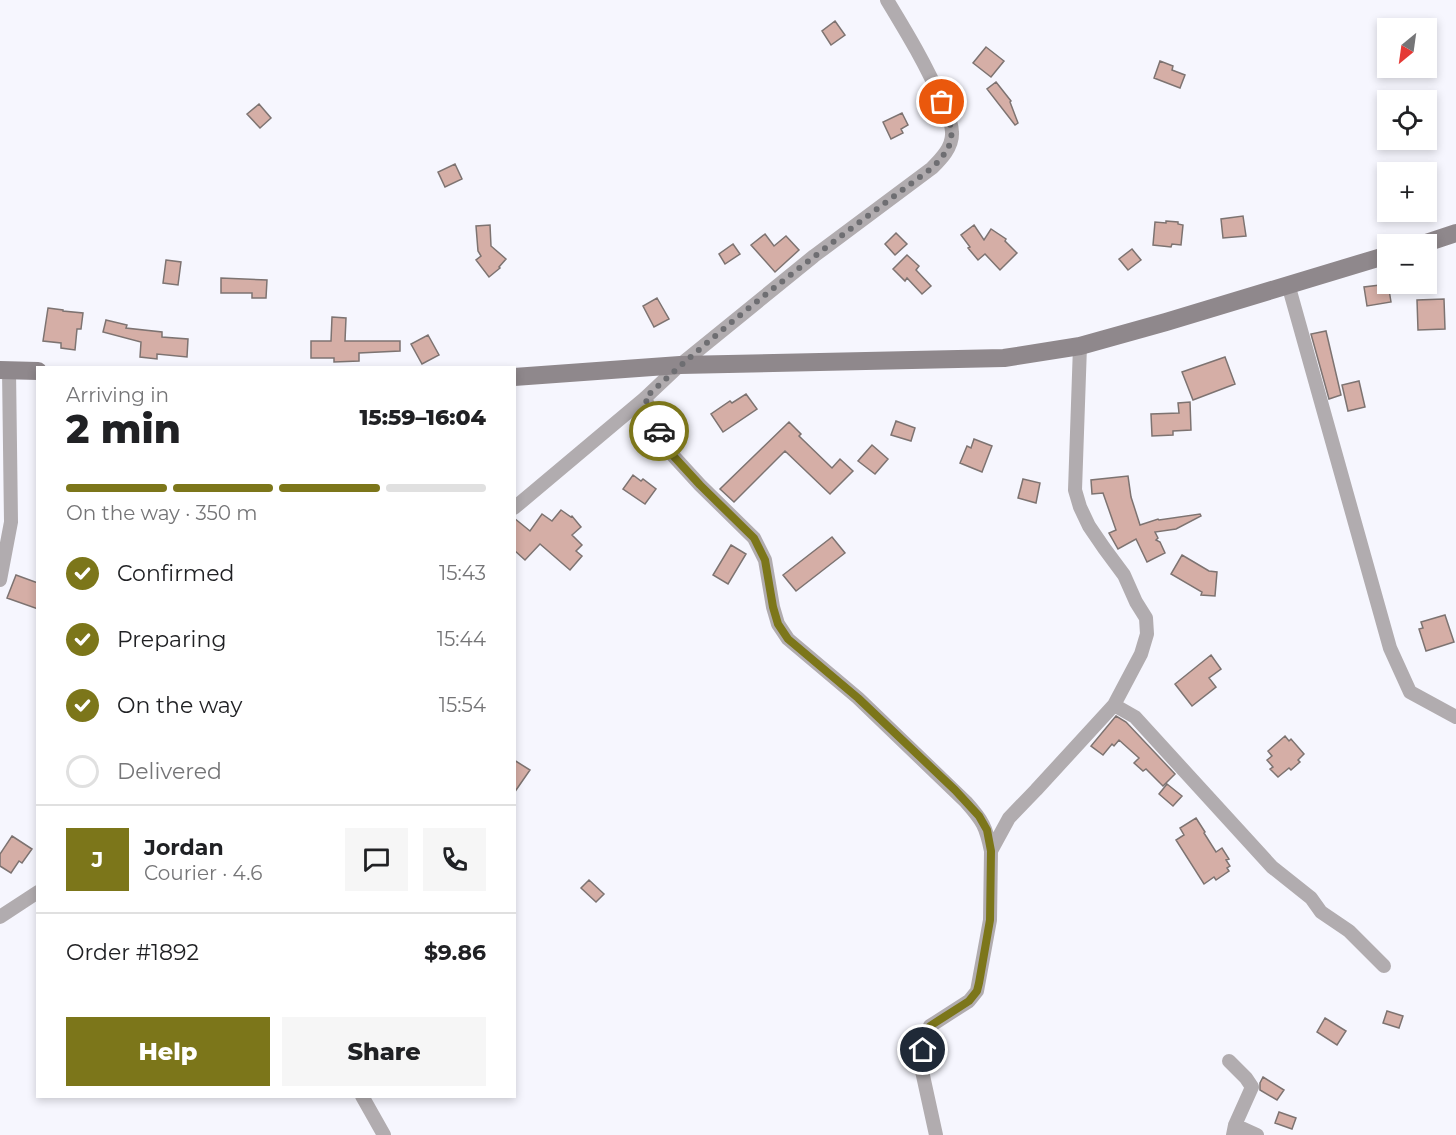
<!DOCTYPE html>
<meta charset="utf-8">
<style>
body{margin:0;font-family:Montserrat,sans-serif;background:#f6f6f6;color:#202124;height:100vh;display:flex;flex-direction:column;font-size:22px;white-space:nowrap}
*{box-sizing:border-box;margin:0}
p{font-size:20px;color:#757577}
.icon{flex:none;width:33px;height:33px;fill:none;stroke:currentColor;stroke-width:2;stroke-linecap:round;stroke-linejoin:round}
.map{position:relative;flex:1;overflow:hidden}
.sheet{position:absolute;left:36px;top:366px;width:480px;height:732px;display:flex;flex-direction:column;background:#fff;border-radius:0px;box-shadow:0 3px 9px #0003}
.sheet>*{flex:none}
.needle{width:39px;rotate:209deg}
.fabs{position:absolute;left:1377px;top:18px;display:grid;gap:12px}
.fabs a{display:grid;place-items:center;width:60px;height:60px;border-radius:0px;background:#fff;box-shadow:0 3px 9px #0003;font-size:30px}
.pin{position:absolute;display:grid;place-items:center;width:51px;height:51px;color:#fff;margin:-26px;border:3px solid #fff;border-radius:50%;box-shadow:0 2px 6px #0007}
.courier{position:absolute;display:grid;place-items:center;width:60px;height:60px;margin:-30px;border:4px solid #7c761a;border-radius:50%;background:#fff;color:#222;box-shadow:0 2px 8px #0007}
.overview em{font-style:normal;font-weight:800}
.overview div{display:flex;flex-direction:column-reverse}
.overview{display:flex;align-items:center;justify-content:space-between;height:102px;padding:0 30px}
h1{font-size:39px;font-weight:800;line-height:45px}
.bar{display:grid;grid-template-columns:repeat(4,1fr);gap:9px 6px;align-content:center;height:72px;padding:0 30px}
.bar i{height:8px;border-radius:4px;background:#e0e0e0}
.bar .on{background:#7c761a}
.bar p{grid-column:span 4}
.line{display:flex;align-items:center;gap:15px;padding:0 30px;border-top:2px solid #e0e0e0}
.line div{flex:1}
.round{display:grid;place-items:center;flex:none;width:63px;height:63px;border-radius:0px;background:#f6f6f6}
ol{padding:0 30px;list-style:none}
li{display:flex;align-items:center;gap:18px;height:66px}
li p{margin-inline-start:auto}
li .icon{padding:6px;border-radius:50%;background:#7c761a;color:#fff;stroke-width:4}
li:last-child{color:#757577}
li i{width:33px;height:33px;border:3px solid #e0e0e0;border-radius:50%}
.button{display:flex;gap:12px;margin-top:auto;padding:12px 30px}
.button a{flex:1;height:69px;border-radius:0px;background:#7c761a;color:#fff;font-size:24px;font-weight:800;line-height:69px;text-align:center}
.button a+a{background:#f6f6f6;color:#202124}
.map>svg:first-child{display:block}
.building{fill:#d5aea6;stroke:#7d7371;stroke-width:1.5}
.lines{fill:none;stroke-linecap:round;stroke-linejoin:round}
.street{stroke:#b1acaf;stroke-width:14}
.secondary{stroke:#8f888c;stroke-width:18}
.done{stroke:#6e6e72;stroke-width:6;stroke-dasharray:0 10.8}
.route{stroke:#7c761a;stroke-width:8}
</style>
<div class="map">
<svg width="1456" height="1135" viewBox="0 0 1456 1135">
<rect width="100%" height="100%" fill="#f6f6fe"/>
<!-- building -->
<path class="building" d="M835 21 845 35 831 45 822 31Z
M986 47 1004 61 991 77 973 63Z
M1160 61 1173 66 1172 70 1185 75 1180 88 1154 78Z
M996 82 1011 101 1010 102 1018 123 1015 125 987 89Z
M259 104 271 118 260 128 247 114Z
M902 113 908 125 901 129 903 133 891 139 883 122Z
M455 164 462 179 445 187 438 172Z
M1243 216 1246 236 1223 238 1221 219Z
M1166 221 1178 222V224L1183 225 1181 245 1172 244 1171 247 1153 245 1155 222 1166 223Z
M490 225 491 246 506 259 499 267 500 268 489 277 476 260 481 256 478 251 476 226Z
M974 225 984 240 991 229 1006 239 1005 241 1017 253 1000 270 985 254 978 260 968 248 970 247 961 235Z
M896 233 907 244 895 255 885 244Z
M765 234 774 246 786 236 799 250 775 272 751 245Z
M733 244 740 254 725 264 719 254Z
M1132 249 1141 260 1128 270 1119 259Z
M907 255 919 266 916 270 931 286 922 294 907 278 905 281 893 269Z
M166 260 181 262 178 285 163 283Z
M221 278 267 280 266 298H252V293H221Z
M1388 284 1391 302 1367 306 1364 287Z
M657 298 669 319 654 327 643 306Z
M1444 299 1445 329 1418 330 1417 300Z
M48 308 63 310V311L83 313 81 329H77L75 350 61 348V343L43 341Z
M332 317 346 318 345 341H400V351L359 353V361L334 362V358H311V341H331Z
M106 320 127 325 126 328 162 332V337L188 339 187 357 157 354V359L140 357 141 342 103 332Z
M1326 331 1341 395 1329 399 1311 334Z
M428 335 439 355 422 364 411 344Z
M1225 357 1235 384 1193 400 1182 372Z
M1359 381 1365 407 1348 411 1342 385Z
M746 394 757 409 723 432 711 414 730 401 732 403Z
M1190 402 1191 430 1173 431V435L1152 436 1151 414 1179 413 1178 403Z
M896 421 915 428 911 441 891 435Z
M789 422 801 434 799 436 832 468 840 459 853 471 830 494 785 451 734 502 720 489Z
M974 439 992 446 982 472 960 463 967 446 971 448Z
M872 445 888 459 875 474 858 461Z
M633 475 641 481 643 479 656 489 645 504 623 489Z
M1128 476 1131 497 1140 525 1158 519 1159 520 1200 514 1201 516 1176 529 1155 532 1158 538 1156 540 1160 542 1165 553 1147 562 1136 539 1118 549 1109 533 1116 530 1103 493 1092 494 1091 480Z
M1023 479 1040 483 1036 503 1018 498Z
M561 510 571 517 572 516 581 527 572 535 582 545 576 551 582 556 570 570 540 544 525 560 514 550V518L530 531 542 514 552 521Z
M832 537 845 553 796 591 783 575Z
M731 545 746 554 728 584 713 575Z
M1182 555 1209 571 1217 572 1215 596 1201 595 1202 592 1171 574Z
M16 575 38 583V609L7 598Z
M1445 615 1454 642 1426 651 1419 629 1423 628 1421 622Z
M1211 655 1221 669 1209 678 1216 687 1192 706 1175 684Z
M1116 716 1126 722 1175 774 1163 786 1146 769 1143 771 1134 763 1139 758 1119 740 1114 746 1112 744 1103 755 1091 746Z
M1285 736 1289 741 1291 739 1304 754 1298 760 1300 762 1291 770 1289 768 1278 777 1270 769 1273 767 1267 760 1272 756 1268 751Z
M514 760 530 770 514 793Z
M1167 784 1182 796 1173 806 1159 794Z
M1196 818 1205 832 1204 833 1216 852 1222 848 1229 859 1226 860 1230 866 1227 868 1229 871 1216 880 1214 877 1204 884 1176 840 1184 835 1180 828Z
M12 836 32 849 22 863 19 861 11 873 0 866V854Z
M589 880 604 894 596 902 581 888Z
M1387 1011 1403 1016 1399 1028 1383 1023Z
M1325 1018 1346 1031 1337 1045 1317 1032Z
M1263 1077 1284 1090 1277 1100 1260 1090V1083Z
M1279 1112 1296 1118 1292 1129 1275 1123Z"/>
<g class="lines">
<!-- street -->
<path class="street" d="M1288 284 1390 648 1410 692 1456 717
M645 398 667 449 700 485 754 538 765 560 773 607 778 624 788 639 858 698 966 802C983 821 986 827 991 851
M514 508 645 398 680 365 814 256 932 168C941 159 953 147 952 132 952 122 946 111 942 102 927 66 907 33 887 0
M0 580 11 522 9 370
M1114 705 1135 717 1272 867 1311 898 1321 912 1349 931 1384 966
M0 917 38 892
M1229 1061 1246 1078 1252 1087 1235 1125 1233 1135
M362 1096 384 1135
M1235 1125 1257 1135
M936 1135 922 1071 925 1037 930 1026 969 1001 977 991 990 920 991 851 1009 818 1036 790 1114 705 1141 654 1147 634 1146 618 1136 602 1124 575 1104 548 1089 526 1080 507 1075 490 1080 346"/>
<!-- secondary -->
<path class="secondary" d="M1423 244 1456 233
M0 370 38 371
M514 377 680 365 1004 358 1080 346 1166 322 1388 255"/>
</g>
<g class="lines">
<!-- done -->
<path class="done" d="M659 431 645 398C735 314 834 241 932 168 957 143 955 133 942 102"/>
<!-- route -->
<path class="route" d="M659 431 667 449 700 485 754 538 765 560 773 607 778 624 788 639 858 698 955 790 979 816 987 830 991 851 990 920 979 983 977 991 969 1001 930 1026 925 1037 923 1050"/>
</g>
</svg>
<div class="fabs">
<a><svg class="needle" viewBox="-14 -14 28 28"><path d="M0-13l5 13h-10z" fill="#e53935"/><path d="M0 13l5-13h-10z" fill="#757577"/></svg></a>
<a><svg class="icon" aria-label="locate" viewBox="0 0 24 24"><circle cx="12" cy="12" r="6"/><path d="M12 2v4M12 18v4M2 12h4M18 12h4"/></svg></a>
<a>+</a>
<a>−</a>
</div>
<div class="pin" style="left:942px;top:102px;background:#ea580c"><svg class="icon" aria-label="bag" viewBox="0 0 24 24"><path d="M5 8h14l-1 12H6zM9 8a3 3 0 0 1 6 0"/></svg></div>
<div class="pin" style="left:923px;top:1050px;background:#1f2937"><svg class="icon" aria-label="home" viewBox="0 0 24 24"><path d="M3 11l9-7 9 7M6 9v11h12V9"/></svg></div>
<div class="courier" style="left:659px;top:431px"><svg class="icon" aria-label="car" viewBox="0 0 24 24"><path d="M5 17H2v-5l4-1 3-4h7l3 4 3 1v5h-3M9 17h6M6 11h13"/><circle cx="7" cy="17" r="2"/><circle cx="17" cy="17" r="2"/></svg></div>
<section class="sheet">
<div class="overview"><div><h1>2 min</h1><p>Arriving in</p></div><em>15:59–16:04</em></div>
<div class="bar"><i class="on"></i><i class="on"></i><i class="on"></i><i></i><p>On the way · 350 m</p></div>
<ol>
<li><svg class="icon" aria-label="check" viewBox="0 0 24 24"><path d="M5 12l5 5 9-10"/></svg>Confirmed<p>15:43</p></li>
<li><svg class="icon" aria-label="check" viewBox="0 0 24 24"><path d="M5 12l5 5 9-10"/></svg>Preparing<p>15:44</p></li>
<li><svg class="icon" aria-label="check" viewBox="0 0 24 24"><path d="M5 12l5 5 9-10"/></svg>On the way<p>15:54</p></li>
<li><i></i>Delivered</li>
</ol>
<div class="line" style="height:108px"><b class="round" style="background:#7c761a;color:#fff">J</b><div><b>Jordan</b><p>Courier · 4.6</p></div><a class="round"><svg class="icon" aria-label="chat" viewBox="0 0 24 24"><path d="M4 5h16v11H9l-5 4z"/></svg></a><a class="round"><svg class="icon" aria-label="phone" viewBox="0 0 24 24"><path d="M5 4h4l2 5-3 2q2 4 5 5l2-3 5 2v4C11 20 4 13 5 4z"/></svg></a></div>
<div class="line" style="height:78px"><div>Order #1892</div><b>$9.86</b></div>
<div class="button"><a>Help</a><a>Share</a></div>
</section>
</div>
